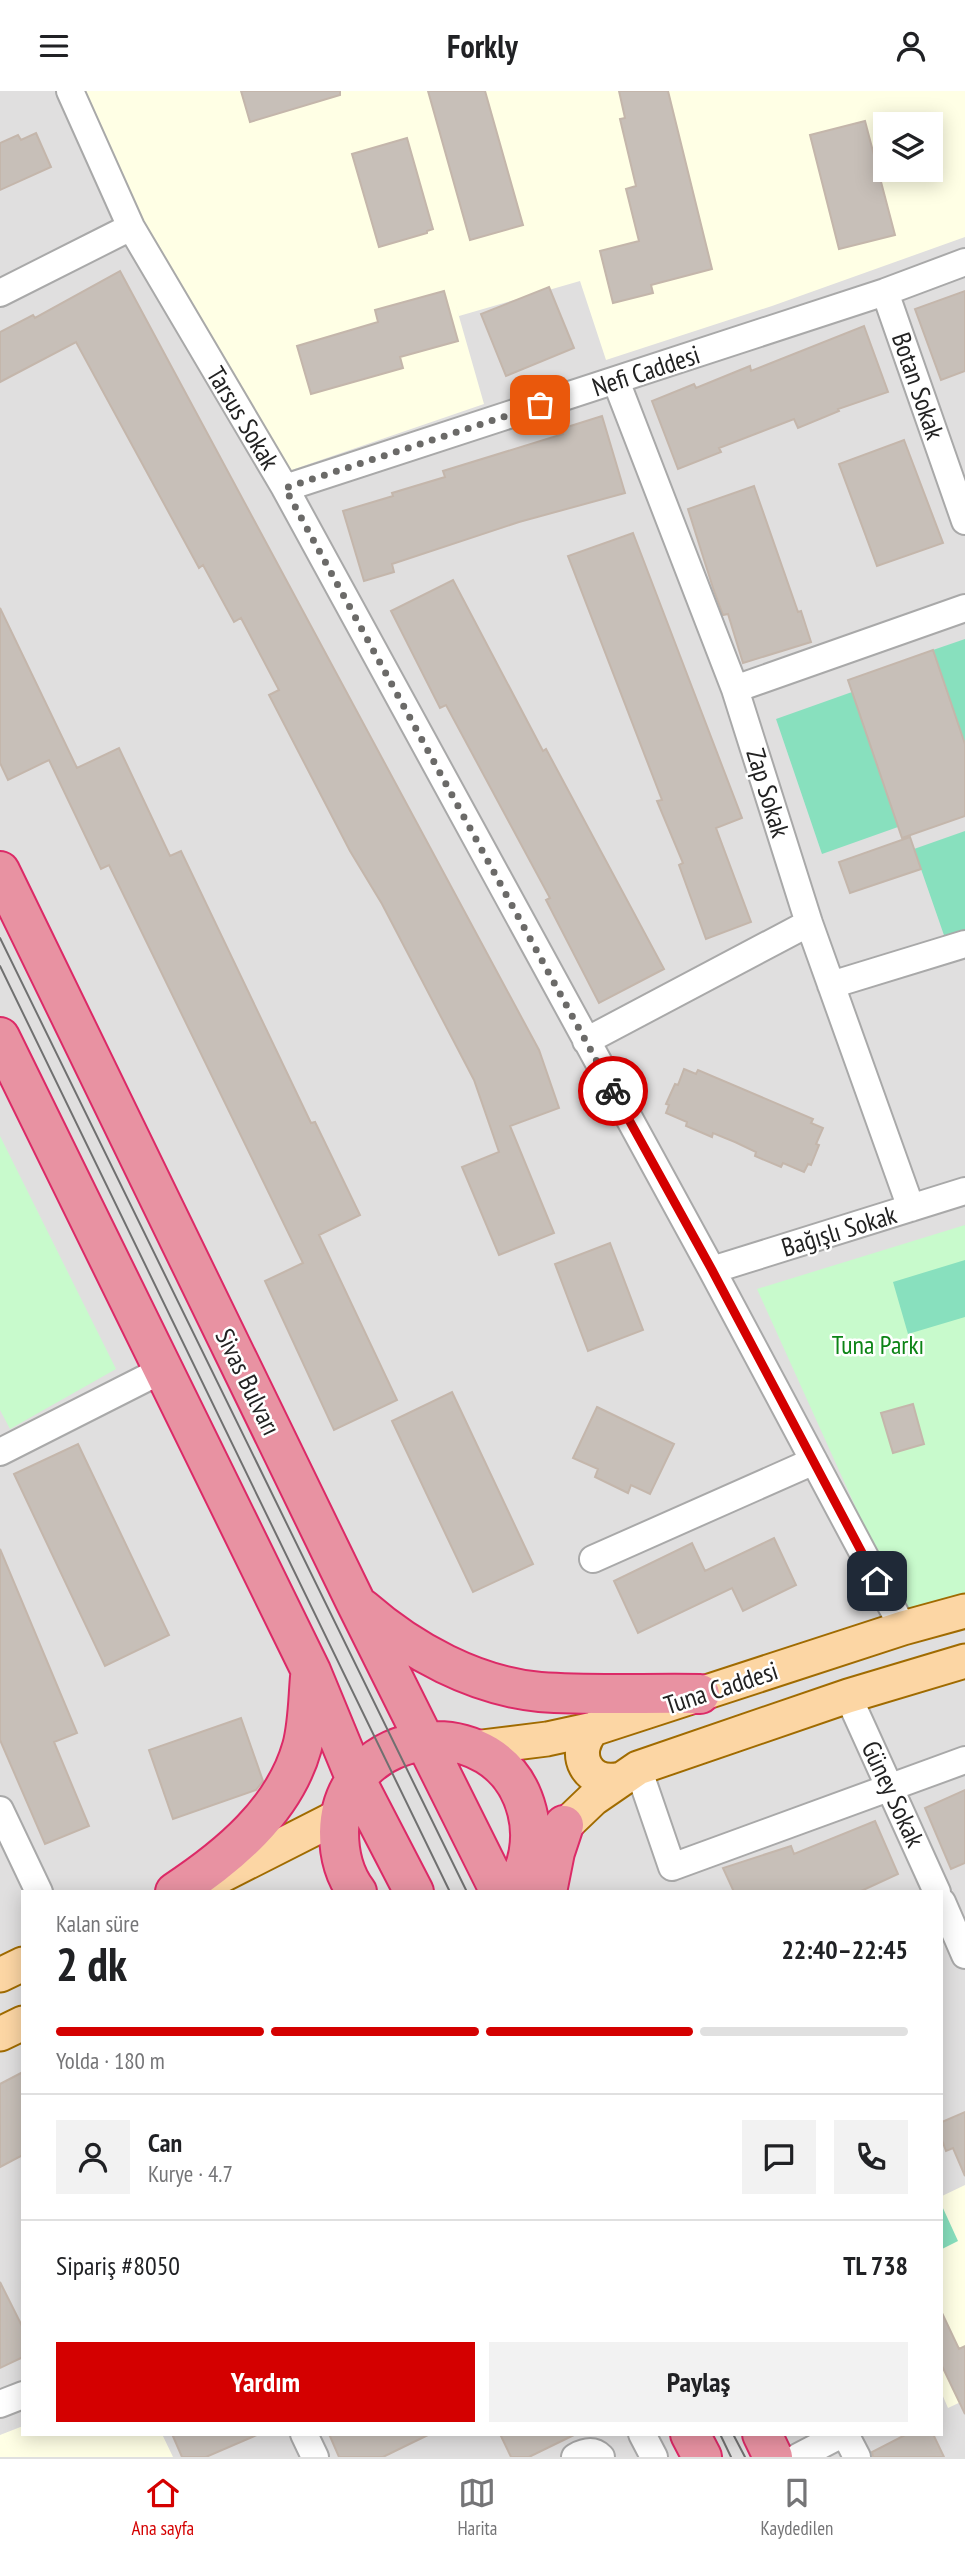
<!DOCTYPE html>
<html lang="tr">
<meta charset="utf-8">
<style>
body{margin:0;font-family:"PT Sans Narrow",sans-serif;background:#f2f2f2;color:#202124;height:100vh;display:flex;flex-direction:column;font-size:26px;white-space:nowrap}
*{box-sizing:border-box;margin:0}
p{font-size:23px;color:#757577}
.icon{flex:none;width:38px;height:38px;fill:none;stroke:currentColor;stroke-width:2;stroke-linecap:round;stroke-linejoin:round}
.map{position:relative;flex:1;overflow:hidden}
.side{position:absolute;left:21px;top:1799px;width:922px;height:546px;display:flex;flex-direction:column;background:#fff;border-radius:0px;box-shadow:0 4px 18px #0003}
.side>*{flex:none}
.tools{position:absolute;left:873px;top:21px;display:grid;gap:14px}
.tools a{display:grid;place-items:center;width:70px;height:70px;border-radius:0px;background:#fff;box-shadow:0 4px 18px #0003;font-size:35px}
.pin{position:absolute;display:grid;place-items:center;width:60px;height:60px;color:#fff;margin:-30px;border-radius:14px;box-shadow:0 4px 10px #0006}
.courier{position:absolute;display:grid;place-items:center;width:70px;height:70px;margin:-35px;border:5px solid #d40000;border-radius:50%;background:#fff;color:#222;box-shadow:0 2px 9px #0007}
.head em{font-style:normal;font-weight:700}
.head div{display:flex;flex-direction:column-reverse}
.head{display:flex;align-items:center;justify-content:space-between;height:119px;padding:0 35px}
h1{font-size:46px;font-weight:700;line-height:52px}
.bar{display:grid;grid-template-columns:repeat(4,1fr);gap:10px 7px;align-content:center;height:84px;padding:0 35px}
.bar i{height:9px;border-radius:5px;background:#e0e0e0}
.bar .active{background:#d40000}
.bar p{grid-column:span 4}
.line{display:flex;align-items:center;gap:18px;padding:0 35px;border-top:2px solid #e0e0e0}
.line div{flex:1}
.round{display:grid;place-items:center;flex:none;width:74px;height:74px;border-radius:0px;background:#f2f2f2}
.primary-button{display:flex;gap:14px;margin-top:auto;padding:14px 35px}
.primary-button a{flex:1;height:80px;border-radius:0px;background:#d40000;color:#fff;font-size:28px;font-weight:700;line-height:80px;text-align:center}
.primary-button a+a{background:#f2f2f2;color:#202124}
header{display:flex;justify-content:space-between;align-items:center;height:91px;padding:0 35px;background:#fff;font-size:32px;font-weight:700}
.tab-bar{display:flex;justify-content:space-around;align-items:center;height:98px;border-top:2px solid #e0e0e0;background:#fff;font-size:19px;color:#757577}
.tab-bar a{display:grid;justify-items:center;gap:4px}
.tab-bar .active{color:#d40000}
.map>svg:first-child{display:block}
.residential{fill:#e0dfdf;fill-rule:evenodd}
.education{fill:#ffffe5;fill-rule:evenodd}
.park{fill:#c8facc}
.pitch{fill:#88e0be}
.building{fill:#c7bfb8;stroke:#c4b6ab;stroke-width:2}
.lines{fill:none;stroke-linecap:round;stroke-linejoin:round}
.minor-casing{stroke:#a9a9a9;stroke-width:30}
.major-casing{stroke:#a06b00;stroke-width:37}
.highway-casing{stroke:#dc2a67;stroke-width:42}
.minor{stroke:#fff;stroke-width:26}
.major{stroke:#fcd6a4;stroke-width:33}
.highway{stroke:#e892a2;stroke-width:38}
.tram{stroke:#707070;stroke-width:2}
.done{stroke:#6b6a68;stroke-width:7;stroke-dasharray:0 12.6}
.route{stroke:#d40000;stroke-width:9}
.labels{text-anchor:middle;stroke-width:5;stroke-linejoin:round;paint-order:stroke}
.street-label{font-size:26px;fill:#222;stroke:#fff}
.park-label{font-size:26px;fill:#0c8416;stroke:#fff}
</style>
<header><svg class="icon" aria-label="menu" viewBox="0 0 24 24"><path d="M4 6h16M4 12h16M4 18h16"/></svg>Forkly<svg class="icon" aria-label="person" viewBox="0 0 24 24"><circle cx="12" cy="8" r="4"/><path d="M4 21q1-7 8-7t8 7"/></svg></header>
<div class="map">
<svg width="965" height="2366" viewBox="0 0 965 2366">
<rect width="100%" height="100%" fill="#f2efe9"/>
<!-- residential -->
<path class="residential" d="M0 0H965V2366H0ZM886 33H931V79H886ZM23 1801H942V2343H23Z"/>
<!-- education -->
<path class="education" d="M71 0H965V146L772 215 606 269 580 190 459 225 456 215 484 313 277 384ZM886 33H931V79H886Z
M965 2094V2309L948 2317 942 2303V2105Z
M23 2335V2343H162L173 2366H0V2344Z"/>
<!-- park -->
<path class="park" d="M0 1045 116 1278 10 1338 0 1319Z
M965 1134V1506L904 1523 757 1198Z"/>
<!-- pitch -->
<path class="pitch" d="M965 548V653L933 559Z
M852 601 898 736 822 763 776 628Z
M965 740V843L946 850 914 758Z
M965 1169V1226L908 1243 893 1191Z
M942 2115 958 2150 942 2158Z"/>
<!-- building -->
<path class="building" d="M241 0H340V4L250 31Z
M428 0H485L523 134 470 149Z
M619 0H668L712 178 651 194 653 202 613 212 600 160 639 150 626 98 636 95 620 28 625 27Z
M865 30 895 144 839 158 810 44Z
M36 42 51 76 0 99V52L18 44 21 49Z
M407 47 433 138 427 140V142L379 156 352 63Z
M120 180 539 959 559 1017 510 1035 554 1142 499 1164 462 1076 499 1061 474 989 382 813 350 760 269 604 279 599 241 527 234 531 203 474 199 477 76 251 0 291V241L33 224 35 227Z
M549 196 574 257 506 285 481 223Z
M444 200 458 250 400 266 403 277 311 303 297 255 378 231 375 219Z
M965 200V280L941 289 915 218Z
M864 235 888 301 838 318 839 320 798 337 794 328 719 357 721 361 678 378 652 310 694 293 696 297 750 275 751 280Z
M602 325 625 402 519 431 392 473 394 481 364 490 343 420 393 405 392 402 445 386 443 380 563 343 561 338Z
M904 349 943 452 877 475 839 373Z
M754 395 798 521 801 520 811 551 743 572 728 523 723 524 713 497 688 418Z
M633 442 742 727 716 737 751 831 706 848 679 774 683 772 657 710 662 709 568 465Z
M453 489 543 660 546 658 664 878 599 912 546 809 550 807 446 614 440 617 391 520Z
M0 517 77 677 119 657 170 765 181 760 311 1032 315 1031 360 1124 319 1144 397 1309 334 1339 265 1190 303 1172 109 774 101 778 49 669 8 689 0 672Z
M933 559 965 653V725L902 747 848 589Z
M910 746 921 778 850 802 839 771Z
M684 978 696 983 698 979 813 1028 811 1032 823 1037 816 1053 819 1054 811 1074 808 1073 804 1081 783 1072 781 1076 755 1065 756 1061 735 1051 713 1042 712 1046 686 1035 687 1031 666 1022 669 1014 666 1013 675 993 678 994Z
M610 1152 643 1239 588 1260 555 1173Z
M452 1301 533 1473 473 1501 392 1330Z
M913 1313 924 1353 893 1362 881 1322Z
M597 1316 674 1353 650 1403 631 1394 628 1402 595 1386 598 1378 573 1367Z
M78 1353 169 1544 105 1575 14 1383Z
M774 1447 796 1494 743 1520 732 1497 638 1542 614 1490 692 1452 705 1480Z
M0 1458 77 1642 54 1651 89 1735 45 1753 0 1649Z
M241 1627 263 1690 256 1699 173 1728 149 1659Z
M965 1699V1772L951 1778 925 1717Z
M875 1730 898 1783 859 1801H734L723 1777 791 1755 794 1763Z
M23 1981V2064L0 2076V1993Z
M965 2021V2085L953 2057 946 2060 942 2049V2031Z
M0 2191 23 2237V2266L0 2277Z
M942 2222 959 2258 965 2255V2323L942 2275Z
M172 2343H259L206 2366H182Z
M329 2343H430L383 2366H339Z
M500 2343H576L529 2366H511Z
M907 2343H933L944 2366H873L872 2361Z"/>
<g class="lines">
<!-- minor casing -->
<g class="minor-casing">
<path id="minor" d="M70 0 131 136 285 397 712 1179 903 1537
M885 201 965 430
M0 202 131 136
M616 290 735 598 809 832 911 1117
M285 397 885 201 965 171
M735 598 965 517
M831 894 965 853
M586 950 809 832
M712 1179 965 1100
M0 1361 162 1279
M593 1468 814 1370
M848 1605 937 1801
M638 1677 672 1776 965 1669
M0 1719 39 1801
M942 1811 965 1864
M0 2313 23 2304
M304 2343 315 2366
M642 2343 654 2366
M845 2343 857 2366
M575 2366C584 2361 593 2358 601 2366
M798 2366 842 2343"/>
</g>
<!-- major casing -->
<g class="major-casing">
<path id="major" d="M593 1638C570 1662 587 1696 621 1688
M474 1657 547 1648 593 1638 903 1537 965 1520
M547 1752 593 1708 638 1677 848 1605 965 1570
M203 1794 341 1724
M0 1884 23 1873
M0 1943 23 1932"/>
</g>
<!-- highway casing -->
<g class="highway-casing">
<path id="highway" d="M0 780 355 1510 500 1801
M0 946 311 1580 356 1689 414 1801
M363 1518C411 1560 475 1595 540 1601 593 1605 647 1602 700 1603
M175 1801C228 1766 284 1720 302 1656 308 1634 308 1609 310 1586
M357 1801C344 1784 339 1762 339 1741 341 1633 500 1615 527 1720 534 1747 529 1778 512 1801
M547 1801 555 1761 564 1734
M690 2343 702 2366
M762 2343 773 2366"/>
</g>
<!-- minor -->
<use href="#minor" class="minor"/>
<!-- major -->
<use href="#major" class="major"/>
<!-- highway -->
<use href="#highway" class="highway"/>
<!-- tram -->
<path class="tram" d="M0 847 467 1801
M0 875 450 1801
M720 2343 731 2366
M733 2343 745 2366"/>
</g>
<g class="lines">
<!-- done -->
<path class="done" d="M540 314 285 397 613 1000"/>
<!-- route -->
<path class="route" d="M613 1000 712 1179 877 1490"/>
</g>
<g class="labels">
<!-- street labels -->
<g class="street-label">
<text transform="translate(646 280) rotate(-18)" y="9">Nefi Caddesi</text>
<text transform="translate(918 295) rotate(71)" y="9">Botan Sokak</text>
<text transform="translate(243 327) rotate(59)" y="9">Tarsus Sokak</text>
<text transform="translate(768 702) rotate(73)" y="9">Zap Sokak</text>
<text transform="translate(839 1140) rotate(-17)" y="9">Bağışlı Sokak</text>
<text transform="translate(248 1291) rotate(64)" y="9">Sivas Bulvarı</text>
<text transform="translate(721 1597) rotate(-18)" y="9">Tuna Caddesi</text>
<text transform="translate(893 1703) rotate(65)" y="9">Güney Sokak</text>
</g>
<!-- park labels -->
<g class="park-label">
<text x="878" y="1263">Tuna Parkı</text>
</g>
</g>
</svg>
<div class="tools">
<a><svg class="icon" aria-label="layers" viewBox="0 0 24 24"><path d="M12 4l9 5-9 5-9-5zM3 14l9 5 9-5"/></svg></a>
</div>
<div class="pin" style="left:540px;top:314px;background:#ea580c"><svg class="icon" aria-label="bag" viewBox="0 0 24 24"><path d="M5 8h14l-1 12H6zM9 8a3 3 0 0 1 6 0"/></svg></div>
<div class="pin" style="left:877px;top:1490px;background:#1f2937"><svg class="icon" aria-label="home" viewBox="0 0 24 24"><path d="M3 11l9-7 9 7M6 9v11h12V9"/></svg></div>
<div class="courier" style="left:613px;top:1000px"><svg class="icon" aria-label="bike" viewBox="0 0 24 24"><circle cx="6" cy="16" r="4"/><circle cx="18" cy="16" r="4"/><path d="M6 16l4-8h5l3 8M10 8l3 8H6M13 5h3"/></svg></div>
<section class="side">
<div class="head"><div><h1>2 dk</h1><p>Kalan süre</p></div><em>22:40–22:45</em></div>
<div class="bar"><i class="active"></i><i class="active"></i><i class="active"></i><i></i><p>Yolda · 180 m</p></div>
<div class="line" style="height:126px"><a class="round"><svg class="icon" aria-label="person" viewBox="0 0 24 24"><circle cx="12" cy="8" r="4"/><path d="M4 21q1-7 8-7t8 7"/></svg></a><div><b>Can</b><p>Kurye · 4.7</p></div><a class="round"><svg class="icon" aria-label="chat" viewBox="0 0 24 24"><path d="M4 5h16v11H9l-5 4z"/></svg></a><a class="round"><svg class="icon" aria-label="phone" viewBox="0 0 24 24"><path d="M5 4h4l2 5-3 2q2 4 5 5l2-3 5 2v4C11 20 4 13 5 4z"/></svg></a></div>
<div class="line" style="height:91px"><div>Sipariş #8050</div><b>TL 738</b></div>
<div class="primary-button"><a>Yardım</a><a>Paylaş</a></div>
</section>
</div>
<nav class="tab-bar">
<a class="active"><svg class="icon" aria-label="home" viewBox="0 0 24 24"><path d="M3 11l9-7 9 7M6 9v11h12V9"/></svg>Ana sayfa</a>
<a><svg class="icon" aria-label="map" viewBox="0 0 24 24"><path d="M3 6l6-2 6 2 6-2v14l-6 2-6-2-6 2zM9 4v14M15 6v14"/></svg>Harita</a>
<a><svg class="icon" aria-label="saved" viewBox="0 0 24 24"><path d="M7 4h10v16l-5-4-5 4z"/></svg>Kaydedilen</a>
</nav>
